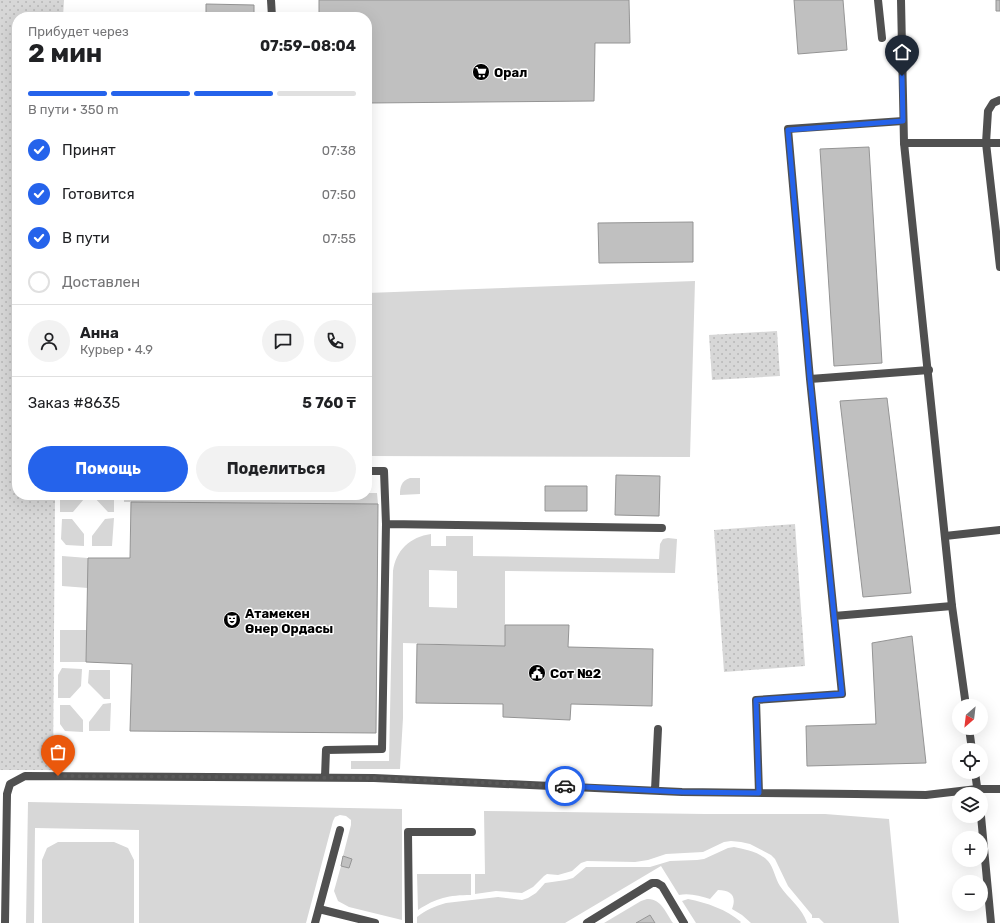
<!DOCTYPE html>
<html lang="ru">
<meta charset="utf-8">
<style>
body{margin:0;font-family:Rubik,sans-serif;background:#f2f2f2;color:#202124;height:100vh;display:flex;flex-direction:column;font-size:15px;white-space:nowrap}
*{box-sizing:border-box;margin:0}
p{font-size:13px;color:#757577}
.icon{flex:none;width:22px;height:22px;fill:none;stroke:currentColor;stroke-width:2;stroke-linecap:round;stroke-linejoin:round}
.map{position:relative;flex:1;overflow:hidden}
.drawer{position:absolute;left:12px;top:12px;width:360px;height:488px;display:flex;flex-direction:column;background:#fff;border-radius:16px;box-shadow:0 4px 16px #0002}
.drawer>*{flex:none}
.needle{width:26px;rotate:208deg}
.fabs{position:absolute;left:952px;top:699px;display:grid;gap:8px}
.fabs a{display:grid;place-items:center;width:36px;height:36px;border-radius:50%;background:#fff;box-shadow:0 4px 16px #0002;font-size:20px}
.pin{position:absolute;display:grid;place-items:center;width:34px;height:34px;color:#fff;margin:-41px -17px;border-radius:50% 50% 50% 0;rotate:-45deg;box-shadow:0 0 4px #0007}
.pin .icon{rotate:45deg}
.courier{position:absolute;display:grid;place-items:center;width:40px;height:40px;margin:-20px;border:3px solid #2563eb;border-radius:50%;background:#fff;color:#222;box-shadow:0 1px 5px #0007}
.summary em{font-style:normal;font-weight:700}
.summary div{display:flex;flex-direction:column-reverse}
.summary{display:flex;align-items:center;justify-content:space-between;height:68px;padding:0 16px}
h1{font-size:26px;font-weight:700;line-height:30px}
.bar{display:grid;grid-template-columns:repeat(4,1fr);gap:6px 4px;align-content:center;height:48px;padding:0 16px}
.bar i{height:5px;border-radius:3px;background:#e0e0e0}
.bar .active{background:#2563eb}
.bar p{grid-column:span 4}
.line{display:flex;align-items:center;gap:10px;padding:0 16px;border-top:1px solid #e0e0e0}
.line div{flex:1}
.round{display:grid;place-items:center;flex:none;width:42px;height:42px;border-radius:21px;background:#f2f2f2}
ol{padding:0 16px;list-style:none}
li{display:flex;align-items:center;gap:12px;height:44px}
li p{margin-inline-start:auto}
li .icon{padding:4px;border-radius:50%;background:#2563eb;color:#fff;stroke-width:4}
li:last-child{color:#757577}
li i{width:22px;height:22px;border:2px solid #e0e0e0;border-radius:50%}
.action{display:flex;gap:8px;margin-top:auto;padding:8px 16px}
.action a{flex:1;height:46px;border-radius:24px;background:#2563eb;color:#fff;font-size:16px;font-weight:700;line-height:46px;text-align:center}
.action a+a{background:#f2f2f2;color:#202124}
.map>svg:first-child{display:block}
.grass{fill:#d7d7d7;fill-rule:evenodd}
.park{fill:url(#park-dots)}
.building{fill:#c0c0c0;stroke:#949494}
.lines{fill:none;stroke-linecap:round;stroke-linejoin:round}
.service{stroke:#505050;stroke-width:8}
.minor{stroke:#505050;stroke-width:8}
.done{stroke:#595959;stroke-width:4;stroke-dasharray:0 7.2}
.route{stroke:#2563eb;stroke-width:5}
.labels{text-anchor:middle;stroke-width:3;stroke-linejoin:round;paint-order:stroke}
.poi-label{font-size:13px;font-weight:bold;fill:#000;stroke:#fff;text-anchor:start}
</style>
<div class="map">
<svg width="1000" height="923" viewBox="0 0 1000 923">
<defs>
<pattern id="park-dots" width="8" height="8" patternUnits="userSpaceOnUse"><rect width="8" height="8" fill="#d7d7d7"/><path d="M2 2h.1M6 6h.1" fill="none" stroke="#b7b7b7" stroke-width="1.8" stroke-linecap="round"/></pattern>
</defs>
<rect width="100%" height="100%" fill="#fff"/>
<!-- grass -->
<path class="grass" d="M695 281 690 457 367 456V293Z
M410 478H420V494L400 495C400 487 401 481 410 478Z
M367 493H377L378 504 124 502V495H367Z
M60 495H84V499L73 512H60Z
M92 495H114V512H108Z
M114 518 112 546H92V536L105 519Z
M62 519H72L84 534V546L66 545 61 539Z
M431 534V546H446V536H473V556L659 559 660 544 663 539 668 538 677 539 675 573 505 571V646L403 643V718L400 769H351V761H389L393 571C396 550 410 537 431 534ZM429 570 457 571V608L429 607Z
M62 556 88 558V588L62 586Z
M60 630H87L86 662H60Z
M62 668 82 669 81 686 70 698H58V675Z
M89 670H110V699H104L88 683Z
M111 703 110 731H89V722L103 704Z
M60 705H70L83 720V732L65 731 60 724Z
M28 802 402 809V920L349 907 338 901 334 891 341 866 349 868 352 859 343 856 351 825V820L346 816 340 815 335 817 333 821 306 923H139V830L35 828 34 923H26Z
M484 811 705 814H825L889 819 899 923H824L819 918H812V915L788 886 775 859 771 855 750 844 741 842 731 841 724 842 703 852 666 854 648 860 635 862 587 861 581 863 572 871 558 875 547 874 544 876 533 887 522 893 496 891 475 894V874H485Z
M58 842H114L128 848 134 860V923H42V860L47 848Z
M734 847C744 849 760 852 768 861 774 868 775 878 780 886 788 898 803 909 807 923H751L742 915 732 909C737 896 731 890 718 890L710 899C700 896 690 893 679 895L661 866 565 923H417V917C426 910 435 906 446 903L498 897 522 900 528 898 536 893 545 883 566 880 573 878 586 867H650L670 861 697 860 704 859 728 848Z
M417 874H471V895C449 895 436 898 418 910Z
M647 899C661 898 666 913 673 923H655L650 915 636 923H604L641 901Z
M688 899C707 903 726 909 741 922L740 923H696L682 901Z"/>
<!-- park -->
<path class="park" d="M0 0H64L63 17H17V495H55L53 770H0Z
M777 331 780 376 712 380 709 335Z
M795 524 805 666 724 672 714 530Z"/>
<!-- building -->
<path class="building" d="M319 0H629L630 43H595L594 101 367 103V17H319Z
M794 0H843L847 50 798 54Z
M996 0H1000V11H996Z
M206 4 254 5V17H206Z
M869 147 882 363 834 366 820 149Z
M693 222V262L599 263 598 223Z
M887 398 911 593 863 597 840 401Z
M616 475 660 476 659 516 615 515Z
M545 486H587V511H545Z
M131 502 378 504 376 733 130 731 132 664 86 662 88 558H130Z
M505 625H569L568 647 653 649 652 706 571 704 570 720 503 717V704L416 703 417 644 505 646Z
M912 636 926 763 807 766 806 726 876 724 872 643Z
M343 856 352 859 349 868 341 866Z
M650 915 655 923H636Z"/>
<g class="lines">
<!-- service -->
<path class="service" d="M271 0 272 17
M878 0 882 38
M1000 100 993 103 988 111 986 143 1000 267
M904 143H1000
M810 379 929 370
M386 524 662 528
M945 536 1000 530
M834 616 952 606
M325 777 326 750 382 749 386 524 384 471H367
M655 790 658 729
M759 793 756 700 842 694 810 379 788 129 903 121
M319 909 375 923
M5 923 7 794 10 784 25 776 374 778 682 792 855 794 926 795 977 789H1000
M315 923 340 830
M409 923 408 832H472
M587 923 652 883H657L662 886 684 923"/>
<!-- minor -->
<path class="minor" d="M901 0 904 143 952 606 966 706
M969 728 972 750
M975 772 978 794
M981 816 991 923"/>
</g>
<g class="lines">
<!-- done -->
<path class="done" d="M58 776 374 778 565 786"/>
<!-- route -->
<path class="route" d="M565 786 682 792 759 793 756 700 842 694 810 379 788 130 903 121 902 76"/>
</g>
<!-- icons -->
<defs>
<g id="supermarket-disc" transform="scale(0.9)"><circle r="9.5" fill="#000" stroke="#fff"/><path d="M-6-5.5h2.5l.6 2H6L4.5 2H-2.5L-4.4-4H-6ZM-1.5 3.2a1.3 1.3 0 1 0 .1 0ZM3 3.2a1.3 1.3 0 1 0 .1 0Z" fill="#fff"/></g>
<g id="theatre-disc" transform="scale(0.9)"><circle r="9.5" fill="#000" stroke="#fff"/><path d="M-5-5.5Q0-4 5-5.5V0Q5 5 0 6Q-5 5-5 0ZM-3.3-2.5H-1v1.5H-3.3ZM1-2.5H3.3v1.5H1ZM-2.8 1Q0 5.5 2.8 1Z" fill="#fff"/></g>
<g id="civic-disc" transform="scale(0.9)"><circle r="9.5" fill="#000" stroke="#fff"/><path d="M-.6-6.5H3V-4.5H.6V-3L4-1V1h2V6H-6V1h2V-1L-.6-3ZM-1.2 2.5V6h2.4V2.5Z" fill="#fff"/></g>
</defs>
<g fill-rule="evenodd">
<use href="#supermarket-disc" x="481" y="72"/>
<use href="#theatre-disc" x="232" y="620"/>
<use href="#civic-disc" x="537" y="673"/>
</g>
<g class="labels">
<!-- poi labels -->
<g class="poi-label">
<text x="494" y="77">Орал</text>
<text x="245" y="618">Атамекен<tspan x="245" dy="15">Өнер Ордасы</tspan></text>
<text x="550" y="678">Сот №2</text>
</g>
</g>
</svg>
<div class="fabs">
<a><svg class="needle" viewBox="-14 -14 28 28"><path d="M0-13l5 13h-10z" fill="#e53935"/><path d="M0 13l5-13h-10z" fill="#757577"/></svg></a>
<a><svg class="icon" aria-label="locate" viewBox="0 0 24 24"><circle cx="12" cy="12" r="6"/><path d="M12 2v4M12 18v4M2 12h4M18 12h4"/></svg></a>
<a><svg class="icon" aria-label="layers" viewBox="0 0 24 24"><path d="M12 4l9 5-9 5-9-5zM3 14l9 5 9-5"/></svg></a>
<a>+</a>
<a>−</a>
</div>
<div class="pin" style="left:58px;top:776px;background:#ea580c"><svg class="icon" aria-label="bag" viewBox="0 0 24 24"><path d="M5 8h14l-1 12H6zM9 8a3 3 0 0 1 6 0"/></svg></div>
<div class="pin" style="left:902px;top:76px;background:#1f2937"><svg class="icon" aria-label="home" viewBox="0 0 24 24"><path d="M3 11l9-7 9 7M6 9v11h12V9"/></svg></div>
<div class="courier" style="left:565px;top:786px"><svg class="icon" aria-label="car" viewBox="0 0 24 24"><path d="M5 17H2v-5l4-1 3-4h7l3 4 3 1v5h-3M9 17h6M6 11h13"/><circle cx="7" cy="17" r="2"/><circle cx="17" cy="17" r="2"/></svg></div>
<section class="drawer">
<div class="summary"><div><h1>2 мин</h1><p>Прибудет через</p></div><em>07:59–08:04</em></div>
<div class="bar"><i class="active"></i><i class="active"></i><i class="active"></i><i></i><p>В пути · 350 m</p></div>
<ol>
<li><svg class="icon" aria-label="check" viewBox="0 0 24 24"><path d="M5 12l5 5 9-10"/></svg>Принят<p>07:38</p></li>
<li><svg class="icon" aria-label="check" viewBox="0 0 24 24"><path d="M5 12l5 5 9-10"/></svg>Готовится<p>07:50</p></li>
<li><svg class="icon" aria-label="check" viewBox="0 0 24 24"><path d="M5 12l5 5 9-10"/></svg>В пути<p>07:55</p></li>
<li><i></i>Доставлен</li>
</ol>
<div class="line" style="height:72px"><a class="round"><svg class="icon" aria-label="person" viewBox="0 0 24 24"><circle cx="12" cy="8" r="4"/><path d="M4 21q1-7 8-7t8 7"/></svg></a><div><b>Анна</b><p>Курьер · 4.9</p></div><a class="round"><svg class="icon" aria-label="chat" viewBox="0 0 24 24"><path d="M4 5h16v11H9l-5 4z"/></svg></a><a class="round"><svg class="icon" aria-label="phone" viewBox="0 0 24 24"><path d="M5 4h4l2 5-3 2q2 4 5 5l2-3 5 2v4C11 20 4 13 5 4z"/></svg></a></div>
<div class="line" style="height:52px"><div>Заказ #8635</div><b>5 760 ₸</b></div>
<div class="action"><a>Помощь</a><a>Поделиться</a></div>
</section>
</div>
